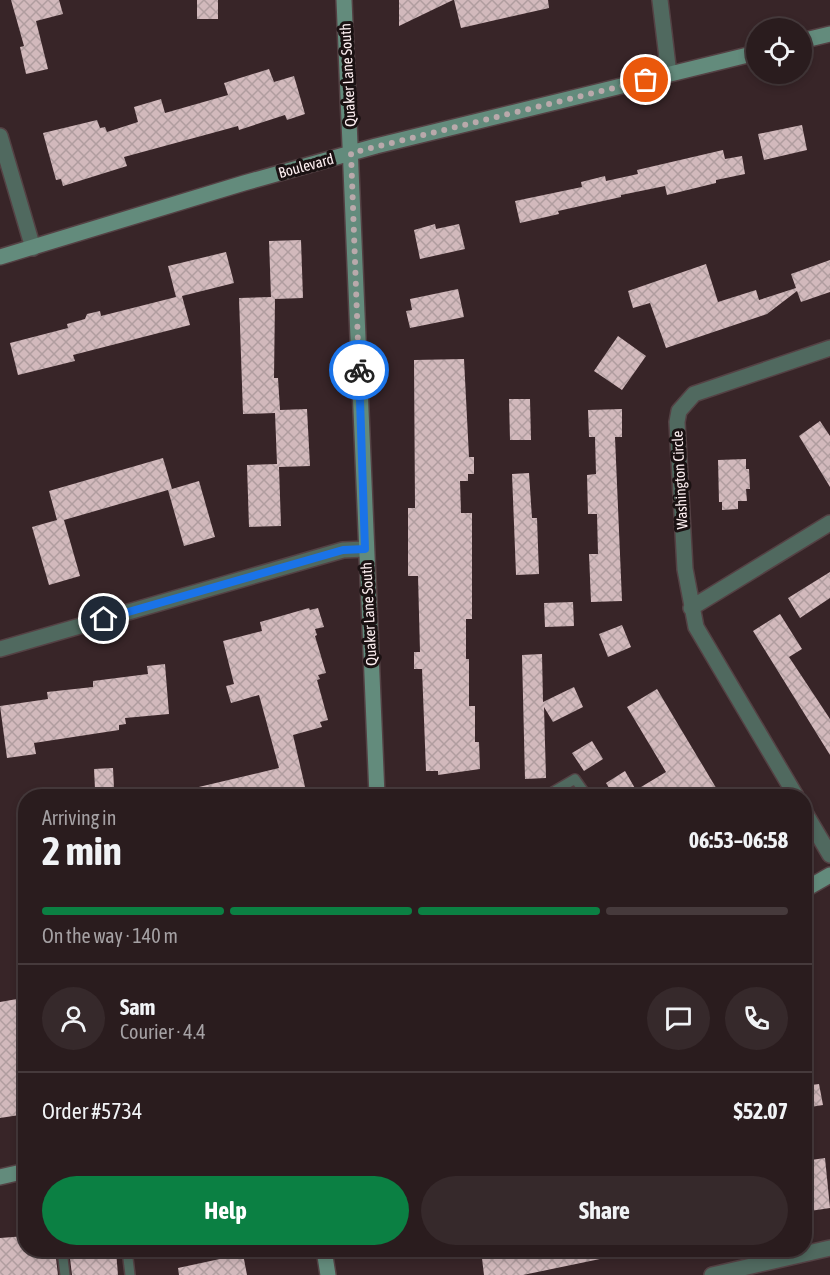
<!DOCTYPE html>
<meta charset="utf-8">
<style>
body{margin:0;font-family:"Asap Condensed",sans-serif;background:#36292b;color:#f1f3f6;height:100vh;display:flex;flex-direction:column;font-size:22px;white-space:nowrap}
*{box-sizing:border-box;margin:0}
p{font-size:20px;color:#a5a1a4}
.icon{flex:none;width:33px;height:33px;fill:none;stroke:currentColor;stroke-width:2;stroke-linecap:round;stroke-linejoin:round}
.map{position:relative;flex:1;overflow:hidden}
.panel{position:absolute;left:18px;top:789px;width:794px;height:468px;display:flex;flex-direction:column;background:#2a1c1e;border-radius:24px;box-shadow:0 3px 9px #0003,0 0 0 2px #463a3c}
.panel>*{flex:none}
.buttons{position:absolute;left:746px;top:18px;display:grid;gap:12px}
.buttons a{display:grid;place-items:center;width:66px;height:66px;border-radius:50%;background:#2a1c1e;box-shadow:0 3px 9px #0003,0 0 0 2px #463a3c;font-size:30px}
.pin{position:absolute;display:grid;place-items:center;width:51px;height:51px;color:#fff;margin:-26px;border:3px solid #fff;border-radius:50%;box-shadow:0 2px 6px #0007}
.courier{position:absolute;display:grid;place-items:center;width:60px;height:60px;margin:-30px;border:4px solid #1a73e8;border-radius:50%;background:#fff;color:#222;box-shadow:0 2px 8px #0007}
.head em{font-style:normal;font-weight:700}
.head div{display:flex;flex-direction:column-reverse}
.head{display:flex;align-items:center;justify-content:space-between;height:102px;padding:0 24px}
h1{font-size:39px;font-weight:700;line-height:45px}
.bar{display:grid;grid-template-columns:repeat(4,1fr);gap:9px 6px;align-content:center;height:72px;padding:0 24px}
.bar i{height:8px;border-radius:4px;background:#463a3c}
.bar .current{background:#0b8043}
.bar p{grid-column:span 4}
.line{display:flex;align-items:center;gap:15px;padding:0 24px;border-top:2px solid #463a3c}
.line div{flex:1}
.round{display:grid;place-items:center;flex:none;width:63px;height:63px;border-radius:32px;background:#36292b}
.button{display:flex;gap:12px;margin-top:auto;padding:12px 24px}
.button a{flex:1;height:69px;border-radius:36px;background:#0b8043;color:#fff;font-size:24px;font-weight:700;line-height:69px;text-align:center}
.button a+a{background:#36292b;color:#f1f3f6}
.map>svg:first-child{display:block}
.building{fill:url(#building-cross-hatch)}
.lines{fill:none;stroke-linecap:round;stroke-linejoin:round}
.lane-casing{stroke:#544144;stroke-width:12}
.street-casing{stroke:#544144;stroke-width:18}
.secondary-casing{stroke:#544144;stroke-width:18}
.lane{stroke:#50695f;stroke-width:9}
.street{stroke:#50695f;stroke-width:15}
.secondary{stroke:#638b7c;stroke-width:15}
.done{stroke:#b9a9ab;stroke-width:6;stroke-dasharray:0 10.8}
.route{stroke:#1a73e8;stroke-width:8}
.labels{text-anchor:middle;stroke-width:6;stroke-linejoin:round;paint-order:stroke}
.street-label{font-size:15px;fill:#fef0f2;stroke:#1a1112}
</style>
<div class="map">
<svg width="830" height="1275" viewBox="0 0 830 1275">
<defs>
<pattern id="building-cross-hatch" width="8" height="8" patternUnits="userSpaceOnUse" patternTransform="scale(1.5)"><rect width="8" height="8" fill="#d2b9bc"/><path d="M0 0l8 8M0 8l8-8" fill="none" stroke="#b09d9f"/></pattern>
</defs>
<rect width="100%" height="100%" fill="#382528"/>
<!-- building -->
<path class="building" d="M11 0H59L63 14 36 21 48 69 26 74 20 47 24 46Z
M197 0H218V19H197Z
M399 0H453L399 26Z
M454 0H548L549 8 461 28Z
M269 69 274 82 294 76 305 114 287 120 285 115 239 130 238 126 124 157 127 166 63 186 61 179 56 180 43 133 97 120 100 128 105 127 107 132 138 122 134 107 161 99 165 113 228 95 224 83Z
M802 125 807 150 764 160 758 134Z
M723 150 725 159 742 156 745 174 716 180V183L667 195 665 186 621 195V197L558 211 559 214 520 223 515 201 582 187 581 182 605 176 606 181 638 174 637 170Z
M435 224 436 229 459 224 465 249 420 259 414 230Z
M301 240 303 298 275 299 274 378H278L280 410 307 409 310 466 279 467 281 526 249 527 247 465 277 464 275 413 243 414 239 298 271 297 269 241Z
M226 252 234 283 182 296 190 325 73 355 75 361 18 375 10 343 68 328 67 324 85 319 87 314 100 311 101 316 176 297 168 266Z
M830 260V292L801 302 797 291 767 314 666 348 650 303 633 308 628 291 706 264 718 302 756 290 759 300 796 288 791 274Z
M458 289 464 317 410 328 406 311 412 310 410 299Z
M618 336 646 356 622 390 594 371Z
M464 359 469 457H474V474H468V481H460L461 513H472V619H466V659H469V706H475V742H479L480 769 438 775V771H426L422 669H414V652H420L418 576H408V508H415L414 360Z
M509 399H530L531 440H510Z
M622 409V437H615L622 601 591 602 589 554H598L597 514H588L587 475 596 474 595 437H589L588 410Z
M820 421 830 436V487L799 436Z
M163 458 172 489 199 481 215 537 184 546 168 490 64 520 80 576 49 585 32 527 57 520 49 491Z
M746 459V469H749L750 489H746L747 501H738V509L722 510V502H719L718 460Z
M529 473 532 518H537L539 574 516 575 512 474Z
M830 572V598L800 618 788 598Z
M573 602 574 626 545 627 544 603Z
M309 608 310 610 318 608 324 627 315 629 317 635 315 636 326 673 318 675 320 679 317 680 328 720 320 722 322 727 293 735 306 791 282 796H187L186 790 279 768 259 695 231 703 226 686 234 684 223 641 262 631 260 622Z
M780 614 802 649 789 657 830 719V755L753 631Z
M622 625 631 647 608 657 599 634Z
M542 654 543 702 574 687 583 707 553 722 544 707 546 778 525 779 522 655Z
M165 664 169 714 125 718 126 724 119 725V730L34 743 36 754 7 758 0 706 48 699 47 692 93 687V681L148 674 147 666Z
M657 689 679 726 721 796H614L606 783 625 771 636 790 666 772 627 707Z
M592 741 603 759 584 771 572 753Z
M113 768 114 788 95 789 94 769Z
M17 999 22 1026 26 1025V1114L0 1118V1002Z
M819 1084 823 1105 804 1108V1086Z
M825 1158 830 1208 810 1211 808 1197 804 1198V1161Z
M26 1236V1250H55L58 1275H0V1238Z
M69 1250 116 1251 118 1275H72Z
M481 1250H599L600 1259 523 1275H484Z
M243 1254 247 1275H179L178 1268Z"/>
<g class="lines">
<!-- lane casing -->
<g class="lane-casing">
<path id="lane" d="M546 796 575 779 587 796
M62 1250 65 1275
M127 1250 130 1275"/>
</g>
<!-- street casing -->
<g class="street-casing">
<path id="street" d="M660 0 669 74
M0 136 33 248
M691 608 830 523
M0 649 343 550 365 549
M796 796 696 627 685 569 677 422 679 411 694 394 830 348
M804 811 830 855
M712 1275 830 1248"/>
</g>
<!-- secondary casing -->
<g class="secondary-casing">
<path id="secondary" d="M344 0 377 796
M801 41 830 34
M0 257 244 183 376 146 756 53
M804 890 830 875
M0 1177 26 1171
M324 1250 328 1275"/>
</g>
<!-- lane -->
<use href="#lane" class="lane"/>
<!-- street -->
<use href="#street" class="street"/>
<!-- secondary -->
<use href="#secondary" class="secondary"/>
</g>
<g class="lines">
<!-- done -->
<path class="done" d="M359 370 351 153 646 80"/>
<!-- route -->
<path class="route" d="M104 619 343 550 365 549 359 370"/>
</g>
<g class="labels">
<!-- street labels -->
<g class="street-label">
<text transform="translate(348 75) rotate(-93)" y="5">Quaker Lane South</text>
<text transform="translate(306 166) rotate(-15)" y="5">Boulevard</text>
<text transform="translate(680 480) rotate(-93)" y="5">Washington Circle</text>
<text transform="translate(369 614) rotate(-93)" y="5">Quaker Lane South</text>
</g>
</g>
</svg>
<div class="buttons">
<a><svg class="icon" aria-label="locate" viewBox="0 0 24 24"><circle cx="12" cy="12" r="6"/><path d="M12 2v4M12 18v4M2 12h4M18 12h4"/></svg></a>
</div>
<div class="pin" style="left:646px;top:80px;background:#ea580c"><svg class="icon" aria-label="bag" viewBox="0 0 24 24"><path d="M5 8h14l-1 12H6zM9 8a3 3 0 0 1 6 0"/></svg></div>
<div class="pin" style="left:104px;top:619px;background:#1f2937"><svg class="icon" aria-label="home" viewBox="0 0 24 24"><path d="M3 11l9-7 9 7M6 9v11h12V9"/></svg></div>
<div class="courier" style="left:359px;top:370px"><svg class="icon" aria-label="bike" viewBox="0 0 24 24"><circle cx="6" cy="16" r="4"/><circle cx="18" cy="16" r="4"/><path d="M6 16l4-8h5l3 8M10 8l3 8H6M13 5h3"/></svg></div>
<section class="panel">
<div class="head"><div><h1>2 min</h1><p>Arriving in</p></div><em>06:53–06:58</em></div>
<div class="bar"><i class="current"></i><i class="current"></i><i class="current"></i><i></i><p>On the way · 140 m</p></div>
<div class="line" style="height:108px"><a class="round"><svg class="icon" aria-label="person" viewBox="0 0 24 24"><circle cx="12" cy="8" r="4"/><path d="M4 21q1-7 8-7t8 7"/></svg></a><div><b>Sam</b><p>Courier · 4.4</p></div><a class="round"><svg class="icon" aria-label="chat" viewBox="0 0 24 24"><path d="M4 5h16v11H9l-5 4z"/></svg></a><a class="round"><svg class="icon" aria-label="phone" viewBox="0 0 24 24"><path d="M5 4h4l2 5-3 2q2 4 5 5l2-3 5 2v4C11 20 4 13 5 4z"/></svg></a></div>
<div class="line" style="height:78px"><div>Order #5734</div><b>$52.07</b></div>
<div class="button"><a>Help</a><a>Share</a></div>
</section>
</div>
